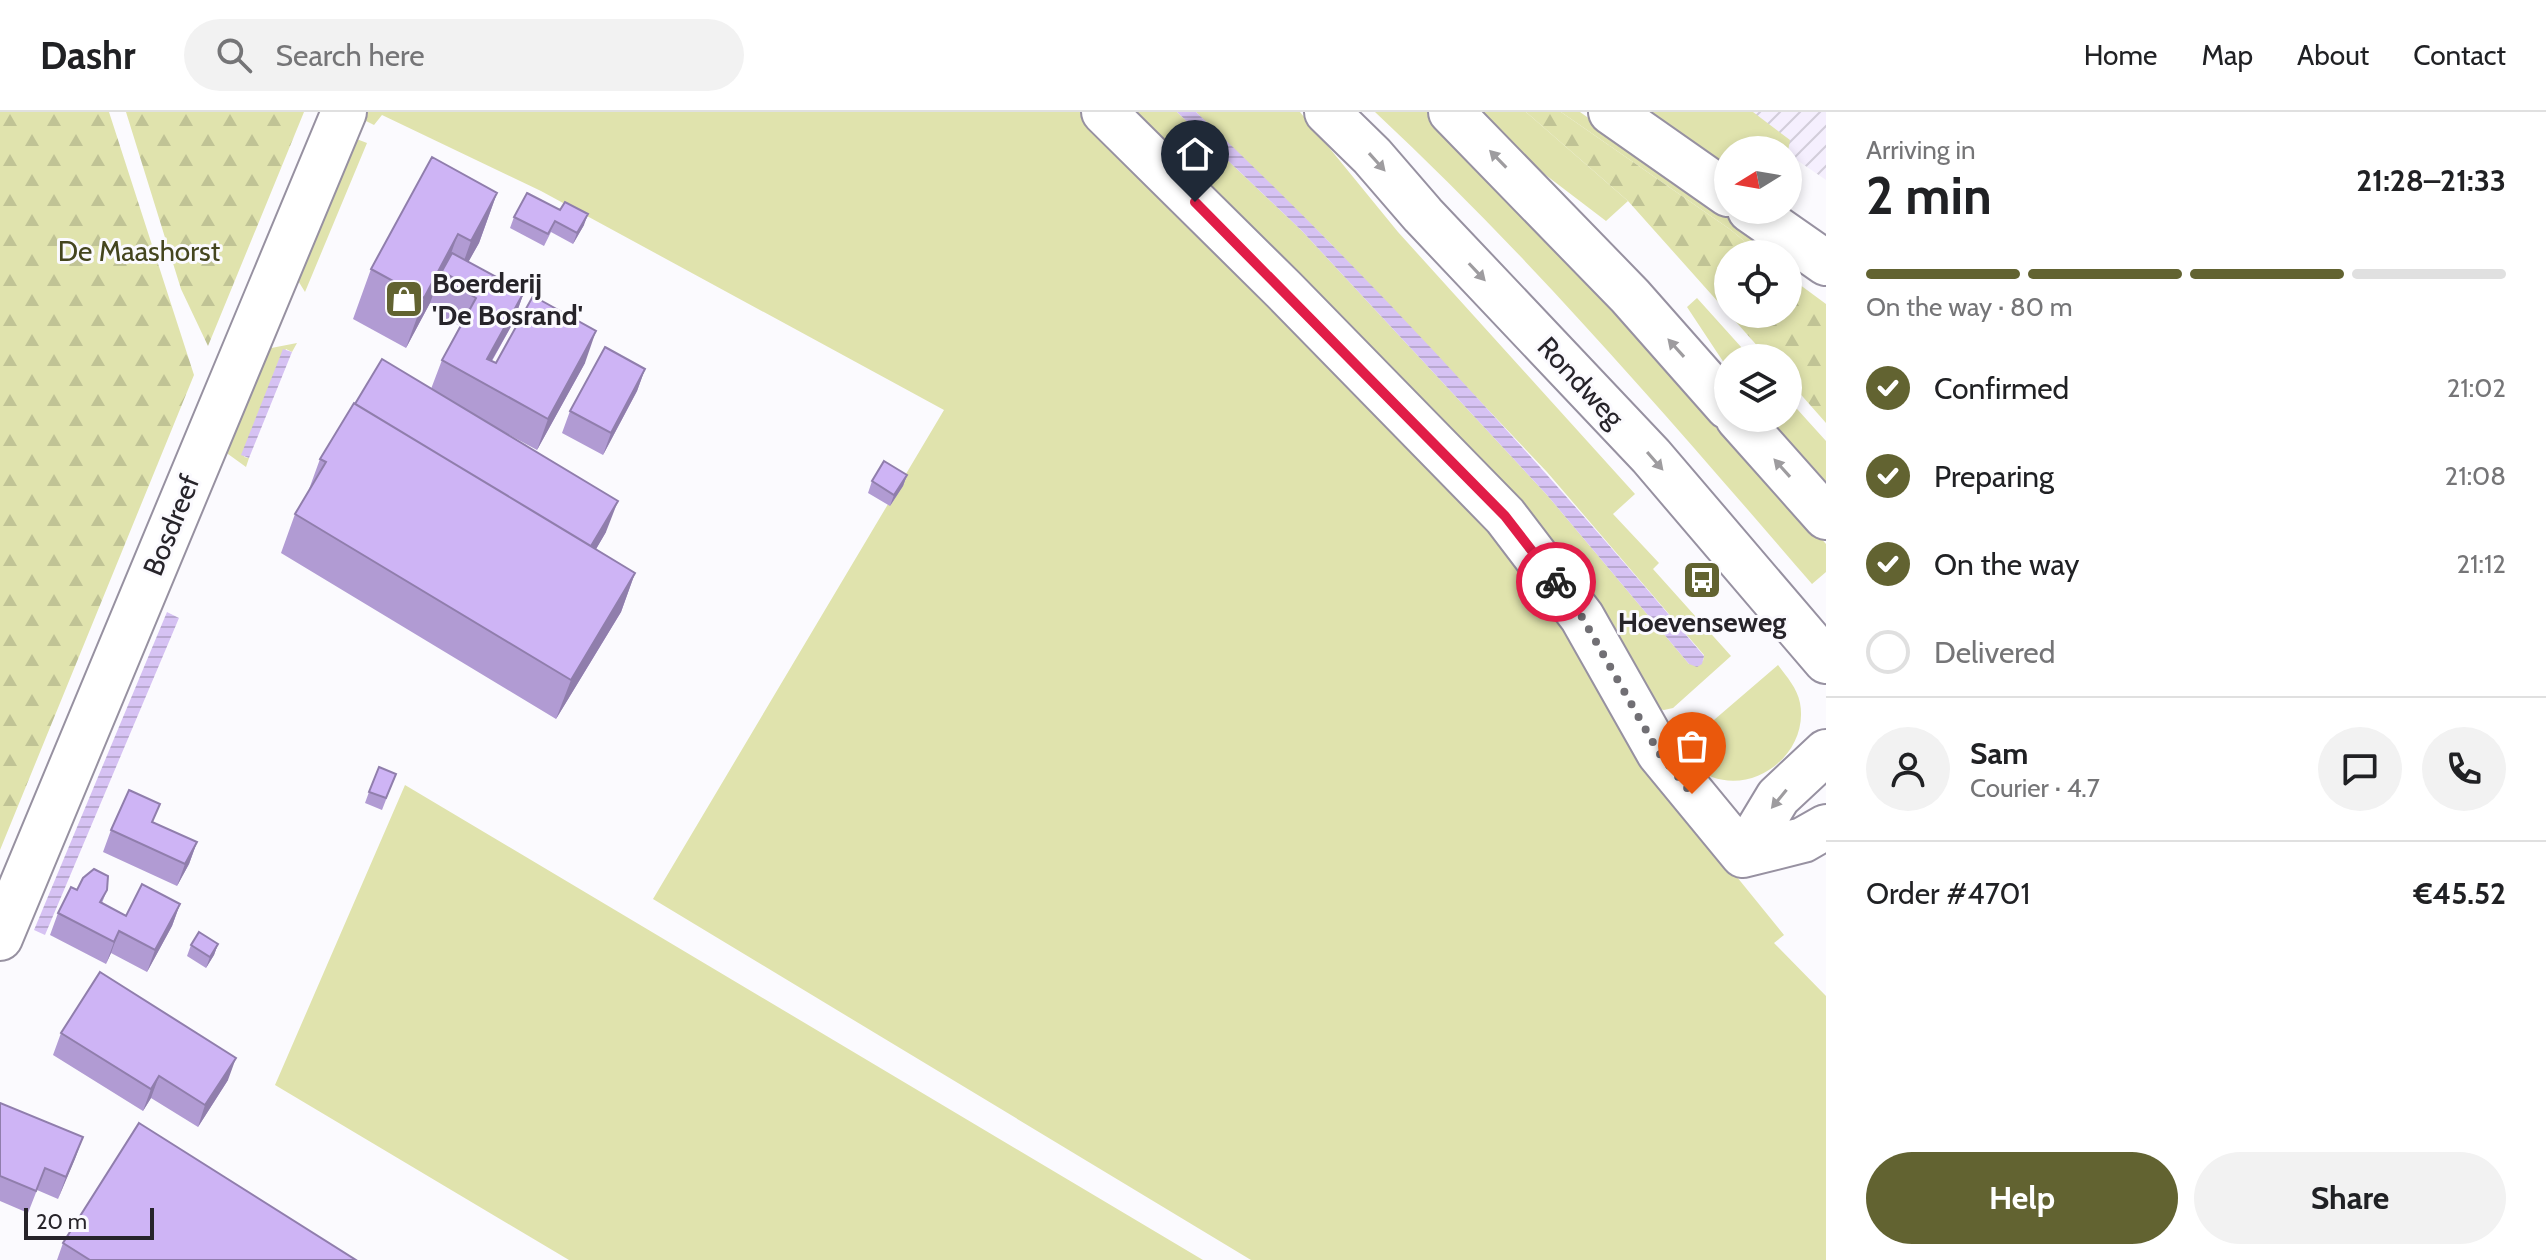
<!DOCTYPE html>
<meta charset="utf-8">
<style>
body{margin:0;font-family:Cabin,sans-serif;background:#f2f2f2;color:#202124;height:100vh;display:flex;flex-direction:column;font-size:30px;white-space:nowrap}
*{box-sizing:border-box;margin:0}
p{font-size:26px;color:#757577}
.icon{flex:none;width:44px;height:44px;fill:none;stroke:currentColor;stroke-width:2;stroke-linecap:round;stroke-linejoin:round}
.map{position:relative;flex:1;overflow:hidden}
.drawer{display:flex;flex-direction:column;background:#fff;width:720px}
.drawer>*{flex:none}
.needle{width:52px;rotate:259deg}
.fabs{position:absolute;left:1714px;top:24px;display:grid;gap:16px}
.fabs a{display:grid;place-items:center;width:88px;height:88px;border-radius:50%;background:#fff;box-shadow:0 4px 12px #0003;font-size:40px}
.scale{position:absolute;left:24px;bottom:20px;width:130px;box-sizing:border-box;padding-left:8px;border:4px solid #27242a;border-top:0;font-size:22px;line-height:28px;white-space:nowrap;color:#27242a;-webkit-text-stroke:6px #fbfafe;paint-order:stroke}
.pin{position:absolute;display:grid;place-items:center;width:68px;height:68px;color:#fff;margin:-82px -34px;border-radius:50% 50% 50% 0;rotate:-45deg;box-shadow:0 0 8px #0007}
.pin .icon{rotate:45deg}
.courier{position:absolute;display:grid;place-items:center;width:80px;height:80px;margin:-40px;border:6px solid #e11d48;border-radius:50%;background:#fff;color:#222;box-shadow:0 2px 10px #0007}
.head em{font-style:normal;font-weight:700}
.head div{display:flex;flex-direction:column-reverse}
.head{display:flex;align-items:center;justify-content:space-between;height:136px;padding:0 40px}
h1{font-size:52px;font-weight:700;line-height:60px}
.bar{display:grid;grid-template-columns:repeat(4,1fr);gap:12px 8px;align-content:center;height:96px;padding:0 40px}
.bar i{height:10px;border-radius:6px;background:#e0e0e0}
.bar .on{background:#626331}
.bar p{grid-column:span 4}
.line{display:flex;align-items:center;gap:20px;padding:0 40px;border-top:2px solid #e0e0e0}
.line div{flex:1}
.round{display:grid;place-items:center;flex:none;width:84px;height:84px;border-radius:42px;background:#f2f2f2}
ol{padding:0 40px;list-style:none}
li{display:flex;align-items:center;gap:24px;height:88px}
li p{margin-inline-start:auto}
li .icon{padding:8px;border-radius:50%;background:#626331;color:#fff;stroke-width:4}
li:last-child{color:#757577}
li i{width:44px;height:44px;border:4px solid #e0e0e0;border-radius:50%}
.action{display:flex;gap:16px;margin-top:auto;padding:16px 40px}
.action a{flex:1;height:92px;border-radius:48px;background:#626331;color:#fff;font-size:32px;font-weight:700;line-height:92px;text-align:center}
.action a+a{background:#f2f2f2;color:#202124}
header{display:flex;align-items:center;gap:48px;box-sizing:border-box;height:112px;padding:0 40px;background:#fff;border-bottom:2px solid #e0e0e0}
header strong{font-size:38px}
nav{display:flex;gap:44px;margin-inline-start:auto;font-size:28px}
.search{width:560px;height:72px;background:#f2f2f2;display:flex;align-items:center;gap:20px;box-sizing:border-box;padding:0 28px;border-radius:44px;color:#757577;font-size:30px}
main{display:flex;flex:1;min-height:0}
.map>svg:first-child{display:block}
.industrial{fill:url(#industrial-furrows)}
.green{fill:#e0e3ad}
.forest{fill:url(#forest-firs)}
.water{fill:url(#water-rules)}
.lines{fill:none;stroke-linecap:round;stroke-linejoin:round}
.street-casing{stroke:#9791a1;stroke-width:48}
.primary-casing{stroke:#9791a1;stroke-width:48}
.street{stroke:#fff;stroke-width:44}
.primary{stroke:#fff;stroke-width:44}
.wall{fill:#b19bd3}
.shaded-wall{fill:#907eac}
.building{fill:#ceb4f5;stroke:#907eac;stroke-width:2}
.oneway{fill:#9e9c9f}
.done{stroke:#716f74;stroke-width:8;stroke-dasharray:0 14.4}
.route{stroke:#e11d48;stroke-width:10}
.labels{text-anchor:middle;stroke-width:6;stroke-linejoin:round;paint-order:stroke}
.park-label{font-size:28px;fill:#44451e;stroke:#fbfafe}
.poi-label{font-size:28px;font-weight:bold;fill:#27242a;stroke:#fbfafe;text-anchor:start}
.street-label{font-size:28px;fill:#27242a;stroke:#fbfafe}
</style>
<header>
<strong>Dashr</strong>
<div class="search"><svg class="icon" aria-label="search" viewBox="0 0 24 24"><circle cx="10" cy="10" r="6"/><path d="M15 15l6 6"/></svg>Search here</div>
<nav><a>Home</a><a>Map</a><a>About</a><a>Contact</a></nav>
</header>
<main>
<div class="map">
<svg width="1826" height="1148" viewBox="0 0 1826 1148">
<defs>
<pattern id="industrial-furrows" width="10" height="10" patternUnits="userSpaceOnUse" patternTransform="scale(2)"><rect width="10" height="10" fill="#f5effe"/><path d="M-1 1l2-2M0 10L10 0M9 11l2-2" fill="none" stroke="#d2cdda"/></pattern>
<pattern id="forest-firs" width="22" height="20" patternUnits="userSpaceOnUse" patternTransform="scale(2)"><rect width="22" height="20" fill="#e0e3ad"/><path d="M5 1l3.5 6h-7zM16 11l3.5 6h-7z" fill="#c0c395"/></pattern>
<pattern id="water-rules" width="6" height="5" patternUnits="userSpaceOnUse" patternTransform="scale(2)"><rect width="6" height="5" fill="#d6c2f3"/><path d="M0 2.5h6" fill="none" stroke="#b8a7d0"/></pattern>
</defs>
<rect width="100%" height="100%" fill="#fbfafe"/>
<!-- industrial -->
<path class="industrial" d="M1727 0H1826V68L1788 42V38Z"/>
<!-- green -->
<path class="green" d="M361 0H1081L1137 52 1493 415 1546 483 1650 658 1784 823 1774 831 1826 884V1148H1251L653 787 944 298 541 79 382 3 374 13 366 9Z
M1121 0H1177L1302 119 1547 383 1689 552 1703 549 1704 543 1547 360 1330 131 1196 0H1300L1398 120 1635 382 1613 402 1659 451 1653 457 1731 544 1673 596 1664 598 1653 596Z
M1375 0H1428L1473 40 1580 153 1826 432V460L1812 472C1672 310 1532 146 1375 0Z
M1469 0H1526L1628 89 1606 109 1496 25Z
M1561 0H1580L1781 142H1760L1731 118Z
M1642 0H1753L1790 28 1788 39 1728 38V61Z
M354 26 367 31 305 180 297 167Z
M1697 186 1751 246H1728V257L1687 195Z
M297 231 292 240 286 237 244 345 249 346 246 355 228 342 222 332 261 238Z
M1788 287 1826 329V384L1761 306H1788Z
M1778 553C1787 565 1797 576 1800 591 1809 639 1758 682 1712 665 1698 660 1689 649 1679 638Z
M405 673 1203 1148H569L275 973Z"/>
<!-- forest -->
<path class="forest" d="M0 0H109L194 263 0 738Z
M126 0H304L208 234 181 177Z
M1526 0H1561L1731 118 1760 142H1728V201L1628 89Z
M1788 164 1826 192V311L1788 268V246H1768L1729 202H1788Z"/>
<!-- water -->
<path class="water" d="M1177 0H1196C1377 170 1544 355 1704 544L1702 552 1697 555 1689 552 1547 383 1302 119Z
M283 237 292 240 249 346 241 343Z
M167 500 179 506 45 823 34 818Z"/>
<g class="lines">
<!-- street casing -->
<g class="street-casing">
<path id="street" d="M1104 0 1284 178 1505 404 1582 505 1659 641 1743 743
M1611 0 1728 82
M1750 98 1826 151
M1743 743 1778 685 1826 640
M1743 743 1803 728 1826 715
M0 826 344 0"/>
</g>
<!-- primary casing -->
<g class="primary-casing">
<path id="primary" d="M1327 0 1372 44 1423 103 1651 344 1826 549
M1451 0 1630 184 1728 295
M1738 306 1826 405"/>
</g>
<!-- street -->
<use href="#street" class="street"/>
<!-- primary -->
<use href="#primary" class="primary"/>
</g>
<!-- wall -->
<path class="wall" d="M497 81 479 131 468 150 524 180 513 211 492 249 496 251H585L537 338 491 313 606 420 596 437 635 461 621 500 556 607 281 441 295 402 308 380 320 347 431 277 442 248 460 214 443 205 445 198 430 191 406 236 353 207 371 157Z
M527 81 584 113 573 132 551 120 544 134 510 116 514 105Z
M645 257 637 279 603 343 562 321 570 299Z
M907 363 903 374 890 394 868 381 872 369Z
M396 662 382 698 365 691 369 680Z
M153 710 197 730 189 752 177 774 103 740 111 718Z
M77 778H107L102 791 126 804 180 792 172 814 147 860 111 841 106 852 50 823 58 801Z
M218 832 214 843 206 856 187 844 191 833Z
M61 921 228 968 198 1015 151 986 143 999 53 943Z
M0 991 83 1025 58 1087 37 1078 28 1101 0 1089Z
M63 1131 356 1148H57Z"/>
<!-- shaded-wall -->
<path class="shaded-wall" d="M497 81 479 131 455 174 471 129Z
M588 102 584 113 573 132 577 121Z
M458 122 444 161 442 159 430 191 406 236 424 186Z
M524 180 513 211 480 269 487 247Z
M596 219 585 251 537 338 548 307Z
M645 257 637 279 603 343 611 321Z
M907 363 903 374 890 394 894 383Z
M618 389 606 420 578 468 589 437Z
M635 461 621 500 556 607 571 568Z
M197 730 189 752 177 774 185 752Z
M180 792 172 814 147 860 155 838Z
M119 819 111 841 106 852 114 830Z
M218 832 214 843 206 856 210 845Z
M236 946 228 968 198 1015 205 993Z
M159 964 151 986 143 999 151 977Z
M83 1025 75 1047 58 1087 66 1065Z"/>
<!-- building -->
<path class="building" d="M432 45 497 81 471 129 458 122 424 186 371 157Z
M527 81 560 98 565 90 588 102 577 121 555 109 548 122 514 105Z
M452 141 524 180 487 247 496 251 533 184 596 219 548 307 442 248 476 186 454 173 457 168 442 159Z
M605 235 645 257 611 321 570 299Z
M382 247 618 389 591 434 355 292Z
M354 291 635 461 571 568 295 402 326 350 320 347Z
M884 349 907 363 894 383 872 369Z
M379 655 396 662 386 686 369 680Z
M129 678 160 692 152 710 197 730 185 752 111 718Z
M94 757 108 764 107 778 100 790 126 804 142 772 180 792 155 838 119 819 114 830 58 801 71 775 77 778 83 766Z
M199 820 218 832 210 845 191 833Z
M100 860 236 946 205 993 159 964 151 977 61 921Z
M0 991 83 1025 66 1065 45 1056 36 1079 0 1064Z
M139 1011 356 1148H90L63 1131Z"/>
<!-- one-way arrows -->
<defs><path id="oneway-solid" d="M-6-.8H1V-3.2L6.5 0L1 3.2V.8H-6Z" transform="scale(2)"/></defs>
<g class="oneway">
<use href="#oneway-solid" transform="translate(1498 47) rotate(-134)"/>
<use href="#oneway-solid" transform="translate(1377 50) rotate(48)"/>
<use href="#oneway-solid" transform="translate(1477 160) rotate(47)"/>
<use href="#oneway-solid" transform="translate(1676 236) rotate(-132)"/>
<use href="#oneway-solid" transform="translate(1655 349) rotate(49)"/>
<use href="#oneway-solid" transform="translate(1782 356) rotate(-132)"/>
<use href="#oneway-solid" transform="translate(1779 687) rotate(129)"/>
</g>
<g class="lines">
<!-- done -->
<path class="done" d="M1556 470 1582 505 1659 641 1692 682"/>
<!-- route -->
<path class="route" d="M1195 90 1505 404 1556 470"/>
</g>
<!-- icons -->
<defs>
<g id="shop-square" transform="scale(2)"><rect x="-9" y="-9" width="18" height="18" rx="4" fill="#626331" stroke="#fbfafe"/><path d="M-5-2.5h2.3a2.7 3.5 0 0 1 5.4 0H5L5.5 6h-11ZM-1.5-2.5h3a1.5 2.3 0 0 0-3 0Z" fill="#fff"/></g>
<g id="bus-square" transform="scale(2)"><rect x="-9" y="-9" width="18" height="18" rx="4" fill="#626331" stroke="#fbfafe"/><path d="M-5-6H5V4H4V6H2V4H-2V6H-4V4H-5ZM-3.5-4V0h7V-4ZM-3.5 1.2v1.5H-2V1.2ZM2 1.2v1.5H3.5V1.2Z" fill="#fff"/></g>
</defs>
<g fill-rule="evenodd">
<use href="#shop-square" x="404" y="187"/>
<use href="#bus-square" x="1702" y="468"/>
</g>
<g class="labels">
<!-- park labels -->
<g class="park-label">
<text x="139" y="149">De Maashorst</text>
</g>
<!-- poi labels -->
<g class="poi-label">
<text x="432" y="181">Boerderij<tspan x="432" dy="32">'De Bosrand'</tspan></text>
<text x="1702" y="520" text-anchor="middle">Hoevenseweg</text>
</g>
<!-- street labels -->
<g class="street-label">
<text transform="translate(1581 270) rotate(47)" y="10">Rondweg</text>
<text transform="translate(171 413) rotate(-68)" y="10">Bosdreef</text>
</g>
</g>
</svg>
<div class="fabs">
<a><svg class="needle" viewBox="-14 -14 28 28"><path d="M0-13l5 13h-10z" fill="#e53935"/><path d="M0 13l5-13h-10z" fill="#757577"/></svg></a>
<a><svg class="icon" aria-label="locate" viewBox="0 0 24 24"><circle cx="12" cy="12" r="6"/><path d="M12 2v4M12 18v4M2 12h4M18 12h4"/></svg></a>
<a><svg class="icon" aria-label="layers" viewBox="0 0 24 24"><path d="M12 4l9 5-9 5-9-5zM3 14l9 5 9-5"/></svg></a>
</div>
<div class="scale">20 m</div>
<div class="pin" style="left:1692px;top:682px;background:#ea580c"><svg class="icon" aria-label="bag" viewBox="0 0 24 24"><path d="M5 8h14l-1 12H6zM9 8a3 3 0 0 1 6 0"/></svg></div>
<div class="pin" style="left:1195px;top:90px;background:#1f2937"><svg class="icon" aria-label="home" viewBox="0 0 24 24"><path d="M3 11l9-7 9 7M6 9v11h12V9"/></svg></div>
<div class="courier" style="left:1556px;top:470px"><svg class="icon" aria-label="bike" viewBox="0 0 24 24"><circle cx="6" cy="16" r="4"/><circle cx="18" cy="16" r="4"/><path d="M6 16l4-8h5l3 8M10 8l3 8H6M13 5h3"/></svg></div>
</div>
<section class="drawer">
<div class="head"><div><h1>2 min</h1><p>Arriving in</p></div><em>21:28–21:33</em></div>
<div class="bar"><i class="on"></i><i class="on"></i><i class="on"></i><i></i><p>On the way · 80 m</p></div>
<ol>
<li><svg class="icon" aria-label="check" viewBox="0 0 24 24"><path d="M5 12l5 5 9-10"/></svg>Confirmed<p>21:02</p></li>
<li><svg class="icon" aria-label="check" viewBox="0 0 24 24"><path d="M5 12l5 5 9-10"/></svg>Preparing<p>21:08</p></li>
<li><svg class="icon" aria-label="check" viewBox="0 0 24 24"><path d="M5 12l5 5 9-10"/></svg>On the way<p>21:12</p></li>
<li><i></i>Delivered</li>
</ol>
<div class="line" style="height:144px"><a class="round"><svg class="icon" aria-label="person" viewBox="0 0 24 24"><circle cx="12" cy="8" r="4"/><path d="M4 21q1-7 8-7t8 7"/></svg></a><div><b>Sam</b><p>Courier · 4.7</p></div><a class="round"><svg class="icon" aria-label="chat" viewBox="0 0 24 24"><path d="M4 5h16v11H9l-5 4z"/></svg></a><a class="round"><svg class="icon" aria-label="phone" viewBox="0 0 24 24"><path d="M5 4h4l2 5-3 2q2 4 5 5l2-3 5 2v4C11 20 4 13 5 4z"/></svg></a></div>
<div class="line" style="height:104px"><div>Order #4701</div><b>€45.52</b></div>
<div class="action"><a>Help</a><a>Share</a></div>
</section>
</main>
